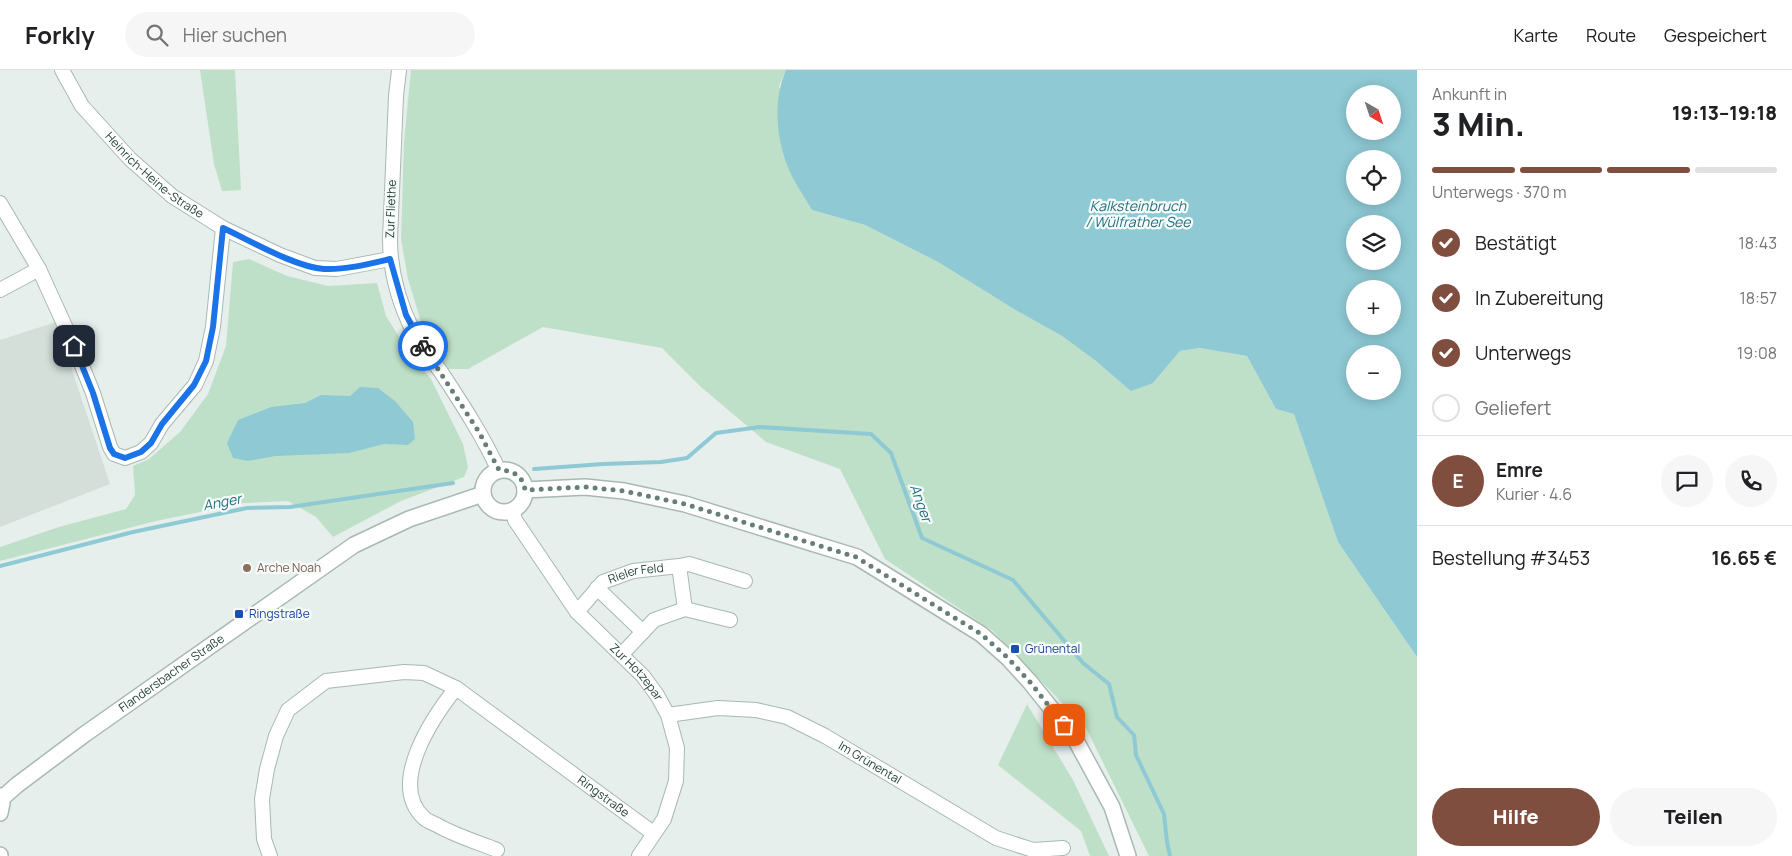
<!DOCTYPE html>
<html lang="de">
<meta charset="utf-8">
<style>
body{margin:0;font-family:Manrope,sans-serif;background:#f6f6f6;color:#202124;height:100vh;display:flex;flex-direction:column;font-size:19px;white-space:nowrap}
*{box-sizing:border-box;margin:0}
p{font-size:16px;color:#757577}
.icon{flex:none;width:28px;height:28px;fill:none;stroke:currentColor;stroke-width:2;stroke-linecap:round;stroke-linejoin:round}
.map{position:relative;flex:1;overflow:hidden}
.sheet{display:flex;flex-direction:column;background:#fff;width:375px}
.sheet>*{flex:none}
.needle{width:32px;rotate:141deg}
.tools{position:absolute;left:1346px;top:15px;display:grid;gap:10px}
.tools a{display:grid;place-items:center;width:55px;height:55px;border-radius:50%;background:#fff;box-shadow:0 2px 12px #0003;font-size:25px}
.pin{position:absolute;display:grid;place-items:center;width:42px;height:42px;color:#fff;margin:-21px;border-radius:10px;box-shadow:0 2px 8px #0006}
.courier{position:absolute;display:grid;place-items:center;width:50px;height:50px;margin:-25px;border:4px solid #1a73e8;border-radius:50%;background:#fff;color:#222;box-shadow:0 1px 6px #0007}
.overview em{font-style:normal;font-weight:800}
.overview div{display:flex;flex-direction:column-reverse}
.overview{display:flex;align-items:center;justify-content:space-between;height:85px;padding:0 15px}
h1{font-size:32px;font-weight:800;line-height:38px}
.bar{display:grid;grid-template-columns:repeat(4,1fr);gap:8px 5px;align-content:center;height:60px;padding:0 15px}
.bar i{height:6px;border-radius:4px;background:#e0e0e0}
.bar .on{background:#7f4e3f}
.bar p{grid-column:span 4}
.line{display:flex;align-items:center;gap:12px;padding:0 15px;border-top:1px solid #e0e0e0}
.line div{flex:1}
.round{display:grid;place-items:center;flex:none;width:52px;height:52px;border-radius:26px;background:#f6f6f6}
ol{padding:0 15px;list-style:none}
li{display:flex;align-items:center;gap:15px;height:55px}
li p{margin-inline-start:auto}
li .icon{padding:5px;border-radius:50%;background:#7f4e3f;color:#fff;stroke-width:4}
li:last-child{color:#757577}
li i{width:28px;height:28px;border:2px solid #e0e0e0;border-radius:50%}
.button{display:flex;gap:10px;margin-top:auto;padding:10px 15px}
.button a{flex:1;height:58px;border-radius:30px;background:#7f4e3f;color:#fff;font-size:20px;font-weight:800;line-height:58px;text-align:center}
.button a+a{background:#f6f6f6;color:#202124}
header{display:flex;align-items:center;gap:30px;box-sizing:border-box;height:70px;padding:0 25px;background:#fff;border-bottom:1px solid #e0e0e0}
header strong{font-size:24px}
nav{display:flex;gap:28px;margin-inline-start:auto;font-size:18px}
.search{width:350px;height:45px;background:#f6f6f6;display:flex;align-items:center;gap:12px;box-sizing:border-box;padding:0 18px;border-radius:28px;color:#757577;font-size:19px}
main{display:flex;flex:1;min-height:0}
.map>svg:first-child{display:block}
.built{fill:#d4dfda}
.green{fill:#bfe0c8}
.water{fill:#8ec9d4;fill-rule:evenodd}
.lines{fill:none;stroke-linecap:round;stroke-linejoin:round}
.stream{stroke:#8ec9d4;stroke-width:4}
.minor-casing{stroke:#a8b8b2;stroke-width:16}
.tertiary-casing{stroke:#a8b8b2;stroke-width:18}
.secondary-casing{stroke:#a4bbb3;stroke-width:18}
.minor{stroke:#fff;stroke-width:14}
.tertiary{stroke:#fff;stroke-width:15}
.secondary{stroke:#fff;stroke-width:15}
.done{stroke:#687f78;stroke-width:5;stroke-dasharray:0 9}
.route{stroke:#1a73e8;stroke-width:6}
.education-dot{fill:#8d6e63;stroke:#f7fbf9;stroke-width:2}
.transit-dot{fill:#1a4fb4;stroke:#f7fbf9;stroke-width:2}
.labels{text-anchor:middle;stroke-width:4.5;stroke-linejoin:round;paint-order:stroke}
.street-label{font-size:12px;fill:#24423a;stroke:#f7fbf9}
.education-label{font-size:12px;fill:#785e54;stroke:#f7fbf9;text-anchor:start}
.transit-label{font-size:12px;fill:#164399;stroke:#f7fbf9;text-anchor:start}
.water-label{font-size:14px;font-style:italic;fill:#1c6f80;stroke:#f7fbf9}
</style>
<header>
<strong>Forkly</strong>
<div class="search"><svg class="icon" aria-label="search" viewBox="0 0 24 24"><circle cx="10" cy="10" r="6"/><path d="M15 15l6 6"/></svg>Hier suchen</div>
<nav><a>Karte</a><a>Route</a><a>Gespeichert</a></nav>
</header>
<main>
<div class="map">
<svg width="1417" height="786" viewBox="0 0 1417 786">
<rect width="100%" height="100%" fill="#e6efeb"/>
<!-- built -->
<path class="built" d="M56 252 110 414 0 457V270Z"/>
<!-- green -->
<path class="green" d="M200 0H235L241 120 222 121 214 94Z
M411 0H786L779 16 812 140 865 155 938 192 1019 242 1062 266 1096 291 1153 313 1180 281 1200 278 1247 286 1276 339 1294 344 1338 472 1417 587V786H1149L1086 658 993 561 885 489 840 399 766 372 701 317 662 278 543 257 468 299H446L421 252 408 209 401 169 404 72Z
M249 189 287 206 328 216 377 213 386 246 410 284 431 309 463 374 468 397 464 407 401 431 333 467 316 447 288 431 244 433 156 451 0 491V477L59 457 126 439 135 425 133 396 149 389 180 362 208 324 226 276 233 192Z
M1027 634 1073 710 1109 786H1090L1081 761 998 695Z"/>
<!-- water -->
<path class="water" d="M786 0H1417V587L1338 472 1294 344 1276 339 1247 286 1200 278 1180 281 1153 313 1131 321 1096 291 1062 266 1019 242 938 192 865 155 812 140C804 126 793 111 787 95 776 65 773 30 786 0ZM1355 24H1392V61H1355ZM1355 89H1392V126H1355ZM1355 154H1392V191H1355ZM1355 219H1392V256H1355ZM1355 284H1392V321H1355Z
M360 317 378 318 395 331 413 352 415 369 408 375 384 374 349 383 275 386 248 391 233 388 227 373 238 350 271 337 305 333 321 325 350 326Z"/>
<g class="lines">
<!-- stream -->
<path class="stream" d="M534 399 603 394 661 392 687 388 716 363 760 357 871 364 891 383 922 468 1013 510 1083 593 1109 614 1117 647 1134 665 1136 685 1164 744 1167 772 1170 786
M0 496 133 462 247 438 290 437 453 413"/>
<!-- minor casing -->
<g class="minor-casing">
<g id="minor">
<path id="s1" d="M62 0 82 36 130 89 172 126 223 158 280 185 315 198 337 199 390 189"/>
<path d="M399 0 396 26 390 169C390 200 399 233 413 261 421 275 431 289 441 302 462 334 483 366 499 401"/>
<path d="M0 133 39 199 74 276 93 323 110 377 114 384 125 388 141 382 151 373 162 354 195 315 206 291 213 257 223 158"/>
<path d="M0 220 39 199"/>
<path id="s2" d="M512 440 515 450 577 542 643 606 657 625 668 645 677 678 676 711 664 749 639 786"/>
<path d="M679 496 689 494 745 511"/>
<path d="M597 518 643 562"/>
<path d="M685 539 730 550"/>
<path id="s3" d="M577 542 603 512 633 501 679 496 685 539 654 550 622 584"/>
<path d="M456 618C433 647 387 714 424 748 427 751 433 753 437 755 456 766 477 772 497 780"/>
<path id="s4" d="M668 645 718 638 756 640 787 647 825 666 996 768 1033 780 1063 778"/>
<path id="s5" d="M270 786 264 769 262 729 267 699 276 666 288 640 326 611 404 602 424 603 456 618 653 763"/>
</g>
</g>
<!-- tertiary casing -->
<g class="tertiary-casing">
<g id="tertiary">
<circle cx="504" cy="421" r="21"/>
<path d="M525 420 585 417 624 421 685 434 857 487 981 564 1008 588 1030 612 1074 667 1112 737 1128 786"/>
<path id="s6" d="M1 729 17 715 85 664 354 475 409 449 483 424"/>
</g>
</g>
<!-- secondary casing -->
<g class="secondary-casing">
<path id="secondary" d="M0 726 2 733 0 743
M0 785V786"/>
</g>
<!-- minor -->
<use href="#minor" class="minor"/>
<!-- tertiary -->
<use href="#tertiary" class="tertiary"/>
<!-- secondary -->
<use href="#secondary" class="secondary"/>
</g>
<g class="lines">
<!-- done -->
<path class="done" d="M423 276 479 362 499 400C513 400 523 406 525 420L585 417 624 421 685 434 856 487 981 564 1008 588 1030 612 1064 655"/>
<!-- route -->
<path class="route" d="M74 276 93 323 110 378 114 384 125 388 141 382 151 373 162 354 194 315 206 291 213 257 223 158C251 171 295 197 324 199 346 200 369 194 390 189L406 245 423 276"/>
</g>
<!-- markers -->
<circle class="education-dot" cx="247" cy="498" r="5"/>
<g class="transit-dot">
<rect x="234" y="539" width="10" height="10" rx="2.5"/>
<rect x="1010" y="574" width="10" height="10" rx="2.5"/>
</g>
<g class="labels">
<!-- street labels -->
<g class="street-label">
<text dy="4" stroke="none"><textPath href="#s1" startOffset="142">Heinrich-Heine-Straße</textPath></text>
<text transform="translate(391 139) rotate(-88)" y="4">Zur Fliethe</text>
<text dy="4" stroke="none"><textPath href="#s3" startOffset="74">Rieler Feld</textPath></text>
<text dy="4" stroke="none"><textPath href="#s6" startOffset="212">Flandersbacher Straße</textPath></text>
<text dy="4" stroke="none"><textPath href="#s2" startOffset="206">Zur Hotzepar</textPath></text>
<text dy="4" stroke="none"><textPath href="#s4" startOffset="215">Im Grünental</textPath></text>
<text dy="4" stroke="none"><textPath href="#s5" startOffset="516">Ringstraße</textPath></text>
</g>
<!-- education labels -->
<g class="education-label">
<text x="257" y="502">Arche Noah</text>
</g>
<!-- transit labels -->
<g class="transit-label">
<text x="249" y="548">Ringstraße</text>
<text x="1025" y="583">Grünental</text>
</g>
<!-- water labels -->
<g class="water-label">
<text x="1138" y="141">Kalksteinbruch<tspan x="1138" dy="16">/ Wülfrather See</tspan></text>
<text transform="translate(222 432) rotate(-11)" y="5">Anger</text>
<text transform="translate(921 433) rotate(70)" y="5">Anger</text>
</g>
</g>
</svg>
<div class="tools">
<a><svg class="needle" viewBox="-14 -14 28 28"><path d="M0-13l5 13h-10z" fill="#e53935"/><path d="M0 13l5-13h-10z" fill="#757577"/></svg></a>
<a><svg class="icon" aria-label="locate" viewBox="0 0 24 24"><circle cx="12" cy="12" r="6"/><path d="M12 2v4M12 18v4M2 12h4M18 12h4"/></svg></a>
<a><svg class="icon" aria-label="layers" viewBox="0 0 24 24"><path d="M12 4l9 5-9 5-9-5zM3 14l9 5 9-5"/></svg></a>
<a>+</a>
<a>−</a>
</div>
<div class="pin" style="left:1064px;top:655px;background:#ea580c"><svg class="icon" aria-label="bag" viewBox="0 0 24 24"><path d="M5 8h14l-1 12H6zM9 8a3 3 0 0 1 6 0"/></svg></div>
<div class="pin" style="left:74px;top:276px;background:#1f2937"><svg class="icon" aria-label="home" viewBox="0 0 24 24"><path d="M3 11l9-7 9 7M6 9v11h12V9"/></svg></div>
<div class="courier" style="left:423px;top:276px"><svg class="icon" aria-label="bike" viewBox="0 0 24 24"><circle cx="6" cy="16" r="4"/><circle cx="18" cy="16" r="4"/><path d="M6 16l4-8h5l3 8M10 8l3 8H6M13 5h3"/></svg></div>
</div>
<section class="sheet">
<div class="overview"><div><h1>3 Min.</h1><p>Ankunft in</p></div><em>19:13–19:18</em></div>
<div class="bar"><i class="on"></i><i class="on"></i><i class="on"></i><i></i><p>Unterwegs · 370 m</p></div>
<ol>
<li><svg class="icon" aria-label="check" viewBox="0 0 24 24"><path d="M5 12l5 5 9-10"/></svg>Bestätigt<p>18:43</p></li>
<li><svg class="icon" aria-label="check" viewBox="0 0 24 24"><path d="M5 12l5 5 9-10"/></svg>In Zubereitung<p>18:57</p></li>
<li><svg class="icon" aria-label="check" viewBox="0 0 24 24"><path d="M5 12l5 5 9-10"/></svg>Unterwegs<p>19:08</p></li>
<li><i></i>Geliefert</li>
</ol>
<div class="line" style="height:90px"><b class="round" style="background:#7f4e3f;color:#fff">E</b><div><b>Emre</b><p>Kurier · 4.6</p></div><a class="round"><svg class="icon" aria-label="chat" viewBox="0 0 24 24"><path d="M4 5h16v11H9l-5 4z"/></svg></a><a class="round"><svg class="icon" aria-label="phone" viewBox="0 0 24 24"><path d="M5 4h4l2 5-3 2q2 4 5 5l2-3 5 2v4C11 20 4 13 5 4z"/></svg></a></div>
<div class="line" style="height:65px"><div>Bestellung #3453</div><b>16.65 €</b></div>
<div class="button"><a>Hilfe</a><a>Teilen</a></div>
</section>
</main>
